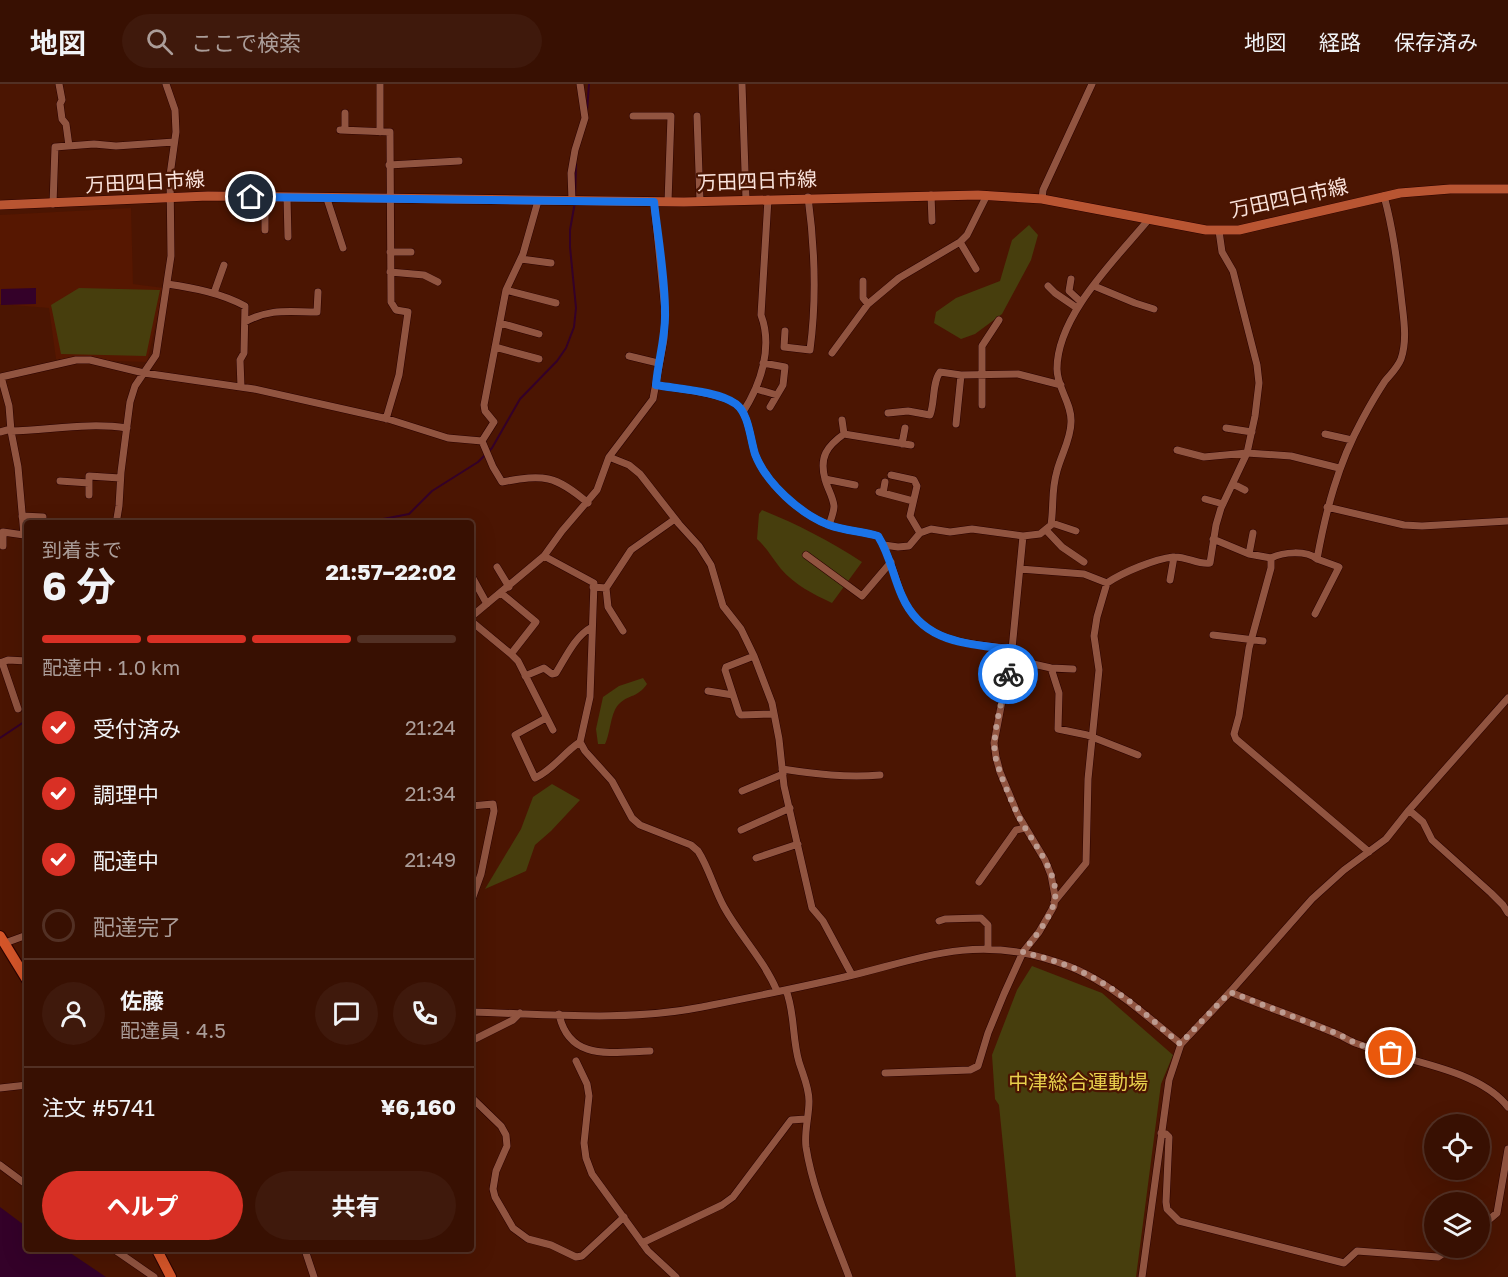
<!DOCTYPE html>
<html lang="ja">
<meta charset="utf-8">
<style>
body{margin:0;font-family:"Golos Text","Noto Sans JP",sans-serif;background:#3f190c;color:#f1f3f6;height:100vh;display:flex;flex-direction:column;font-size:22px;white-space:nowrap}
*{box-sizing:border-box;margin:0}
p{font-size:20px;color:#ab9d99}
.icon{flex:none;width:33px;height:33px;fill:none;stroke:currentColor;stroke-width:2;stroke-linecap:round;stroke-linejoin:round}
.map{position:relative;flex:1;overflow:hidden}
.details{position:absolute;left:24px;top:436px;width:450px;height:732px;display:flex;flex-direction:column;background:#381002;border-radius:6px;box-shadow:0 6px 24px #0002,0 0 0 2px #523024}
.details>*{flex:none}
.fabs{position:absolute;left:1424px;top:1030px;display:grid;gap:12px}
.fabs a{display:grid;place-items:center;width:66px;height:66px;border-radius:50%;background:#381002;box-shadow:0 6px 24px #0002,0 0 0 2px #523024;font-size:30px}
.pin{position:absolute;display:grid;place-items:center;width:51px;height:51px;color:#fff;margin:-26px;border:3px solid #fff;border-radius:50%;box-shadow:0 2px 6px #0007}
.courier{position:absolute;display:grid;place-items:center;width:60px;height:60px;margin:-30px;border:4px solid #1a73e8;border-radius:50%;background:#fff;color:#222;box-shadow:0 2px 8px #0007}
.summary em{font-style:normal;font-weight:700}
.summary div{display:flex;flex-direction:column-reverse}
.summary{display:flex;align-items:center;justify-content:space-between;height:102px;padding:0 18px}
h1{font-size:39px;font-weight:700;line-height:45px}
.bar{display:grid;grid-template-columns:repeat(4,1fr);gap:9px 6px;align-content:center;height:72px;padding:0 18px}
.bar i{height:8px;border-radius:4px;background:#523024}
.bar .current{background:#d93025}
.bar p{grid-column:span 4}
.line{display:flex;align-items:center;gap:15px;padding:0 18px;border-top:2px solid #523024}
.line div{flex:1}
.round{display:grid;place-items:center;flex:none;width:63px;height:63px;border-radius:32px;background:#3f190c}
ol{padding:0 18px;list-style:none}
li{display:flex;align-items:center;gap:18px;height:66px}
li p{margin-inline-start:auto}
li .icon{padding:6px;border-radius:50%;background:#d93025;color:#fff;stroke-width:4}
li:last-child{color:#ab9d99}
li i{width:33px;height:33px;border:3px solid #523024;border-radius:50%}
.primary-button{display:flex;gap:12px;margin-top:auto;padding:12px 18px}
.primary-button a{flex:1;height:69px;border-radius:36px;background:#d93025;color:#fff;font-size:24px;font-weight:700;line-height:69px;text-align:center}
.primary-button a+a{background:#3f190c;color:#f1f3f6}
header{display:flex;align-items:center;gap:36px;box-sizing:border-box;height:84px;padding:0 30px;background:#381002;border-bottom:2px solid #523024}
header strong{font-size:28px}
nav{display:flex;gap:33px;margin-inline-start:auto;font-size:21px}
.search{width:420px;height:54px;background:#3f190c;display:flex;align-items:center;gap:15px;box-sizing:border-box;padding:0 21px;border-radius:33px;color:#ab9d99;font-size:22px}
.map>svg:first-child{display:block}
.built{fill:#561701}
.green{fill:#473e0d}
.water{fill:#340129}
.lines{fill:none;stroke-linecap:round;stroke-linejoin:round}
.stream{stroke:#340129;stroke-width:2}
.minor-casing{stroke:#2a0200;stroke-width:8}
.major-casing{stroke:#2a0200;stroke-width:10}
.highway-casing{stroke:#2a0200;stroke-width:12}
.minor{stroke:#915440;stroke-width:7}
.major{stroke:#b95532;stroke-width:9}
.highway{stroke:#d45529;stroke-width:10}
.done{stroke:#bd9b90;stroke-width:6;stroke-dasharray:0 10.8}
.route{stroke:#1a73e8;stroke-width:8}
.labels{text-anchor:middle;stroke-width:4.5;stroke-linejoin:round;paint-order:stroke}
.street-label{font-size:20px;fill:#fae3dc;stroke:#4b1502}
.park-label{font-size:20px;fill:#e7cf4c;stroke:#4b1502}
</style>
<header>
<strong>地図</strong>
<div class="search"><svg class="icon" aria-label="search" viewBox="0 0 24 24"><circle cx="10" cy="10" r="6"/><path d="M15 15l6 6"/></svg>ここで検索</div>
<nav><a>地図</a><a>経路</a><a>保存済み</a></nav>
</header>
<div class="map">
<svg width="1508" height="1193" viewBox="0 0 1508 1193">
<rect width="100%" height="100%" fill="#4b1502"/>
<!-- built -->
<path class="built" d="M131 124 133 200 164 204 147 278 56 275 49 224 0 220V131Z"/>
<!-- green -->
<path class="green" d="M1029 141 1038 151 1031 176 1002 230 975 250 961 255 934 239 936 228 956 214 1000 197 1012 156Z
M79 204 160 206 146 272 61 270 51 221Z
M762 426C797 440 830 457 862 478L832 519C813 510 795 501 781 485 773 475 767 464 757 455L759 430Z
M643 594 647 600C637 614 630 610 620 619 610 628 611 648 605 660H598L596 645 603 613 619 602Z
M552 700 580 716 551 747 535 761 526 787 485 805 521 745 533 713Z
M1032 882 1102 909 1173 971 1161 1000 1136 1193H1016L999 1021 995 1015 992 971 1017 906Z"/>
<!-- water -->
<path class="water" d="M36 204V220L1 221V205Z
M0 1123 24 1141H27V1166H66L106 1193H0Z"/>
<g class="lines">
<!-- stream -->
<path class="stream" d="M587 27 589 0
M575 113 576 80
M357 440 409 430 432 407 478 378 492 364 520 315 557 277 566 264 574 243 576 224 570 163V146L575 118
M0 654 27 636"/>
<!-- minor casing -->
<g class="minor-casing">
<path id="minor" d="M59 0 62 16 60 20 62 35 66 40 69 62
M380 0V48
M742 0 746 116
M633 32H671L668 118
M697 32 700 117
M340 46 390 48 391 218 396 226 408 228 399 291 386 335
M345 46V29
M389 81 459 77
M931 111 932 137
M287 113 288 153
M327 115 343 164
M1042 115 1043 106 1092 0
M572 116 571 89 575 66 585 34 580 0
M53 120 55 63 94 60 116 62 174 58
M265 146V113
M960 158 976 185
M390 168H411
M521 175 551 179
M390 188 424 191 438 198
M1071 195 1069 207 1081 218
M863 197V214L868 220
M167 200C194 204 221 209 245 222L244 269 240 276 241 303
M1048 202 1055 209 1077 224
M1094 202 1135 219 1154 225
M506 206 556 219
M214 209 224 181
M245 238C270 224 289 228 317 228L318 208
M500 239 539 250
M785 247 784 263 810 266C817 214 815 165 808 113
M495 263 539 275
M832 269 868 220 899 194 960 158 967 151 987 111
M629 272 658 279
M763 279 785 283 783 301 770 323
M1 293 76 276H90L144 289 254 305 388 335 448 354 482 357
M1 293 9 322 11 347
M656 301C676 305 720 308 736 320 749 330 750 354 755 370 766 399 800 430 829 441 845 447 862 447 878 452 890 471 894 492 902 512 923 560 967 559 1012 565
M756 305 777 311
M982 321V262L999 236
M743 328C761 300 773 263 761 231L768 115
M888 329 908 327 930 331C935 318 932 299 940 288L961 291 1018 290 1061 301
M956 340 961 291
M1226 344 1252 348
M0 348 11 345
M844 350 911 361
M1325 350 1352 356
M482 357 494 338 485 327 484 321 506 206 523 170 538 117
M482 357 493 383 502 398C544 390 555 391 588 419
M902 360 905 344
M1177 366 1204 373 1247 369 1291 372 1339 384
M609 373 629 381 640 390 679 440 699 462 711 481 723 522 741 545 754 572 772 619 779 655 784 702 812 824 823 837 852 891
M891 391 914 396 917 402 910 432 920 449
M825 395 855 401
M60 397 89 399
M1233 400 1245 406
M879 408 913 417
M883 409 885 398
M89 411V392L120 394
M1205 415 1223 420
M1327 423 1404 441 1422 442 1508 437
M22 432 43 433
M1052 439 1076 447
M116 440 119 422 121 388 130 318 135 302 156 271 171 172 170 91 176 48 175 26 166 0
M829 441C831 435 834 428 834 422 833 412 827 404 825 395 819 373 827 362 844 350L842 336
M1046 446 1062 463 1084 478
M27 453 24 451 18 383 11 347C50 346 89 338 127 344
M1213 455 1249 470 1271 474
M884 461 898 463 909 462 920 449 931 445 950 448 972 445 1023 452 1040 450 1051 441C1054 421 1051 407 1057 387 1061 371 1071 355 1071 338 1072 319 1057 304 1057 285 1057 231 1116 175 1149 135
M3 462V448L24 451
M1249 470 1253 449
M806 471 862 512 891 478
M544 472 594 499 590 613 580 658 585 667 612 697 632 734 640 741 691 761 698 767C709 784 714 805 724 823 740 852 764 876 777 907
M1317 475C1306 466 1283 468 1271 474V484L1249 564 1239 632 1234 650 1236 655 1369 768
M497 483 509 503
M1020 485 1084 490 1107 499C1123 488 1155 475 1173 473 1186 472 1198 481 1210 479L1216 441 1221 424 1247 369 1255 332 1259 299 1257 281 1233 187 1222 168 1219 147
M471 491 487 520
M1170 496 1174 473
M593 503 606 504 631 466 675 435
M606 504 608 523 623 547
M1315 530 1339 483 1317 475C1326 426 1338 380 1362 336 1369 323 1377 309 1385 297 1391 290 1398 283 1401 275 1408 255 1403 231 1401 211 1397 177 1393 145 1384 112
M471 533 544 472 562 447 597 406 609 373 653 315 664 255 665 227 654 118
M471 537 511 570 536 538 501 509
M1213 551 1263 557
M511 570 518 577 553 646
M754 572 726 583 725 586 739 629 741 631 774 630
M1011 575 1051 584 1073 585
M2 578 18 625
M0 579 8 576 27 577
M1051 584 1059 609 1058 645 1087 651 1138 671
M525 592 544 584 552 590 556 589C566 573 575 552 592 543
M708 607 733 611
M546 634 515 651 535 694C553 686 563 669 580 658
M782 685C815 690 847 694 880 691
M742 707 783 690
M471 722 493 720 494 727 481 790 471 818
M1409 726 1423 738 1432 756 1491 809 1503 821 1508 829
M741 746 790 724
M756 774 798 760
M979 798 1016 746 1025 744
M1054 818 1086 779 1088 695 1099 586 1094 552 1097 533 1107 499
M939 837 945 835 981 834 988 841V864
M5 859 27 851
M786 906C795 929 792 954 799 978 803 991 809 1003 809 1017 809 1033 804 1047 806 1063 813 1108 833 1150 849 1193
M1230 908C1266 923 1302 935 1337 950 1344 953 1351 958 1358 960 1403 977 1478 984 1508 1023
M471 928C548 930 626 938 702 923 752 913 803 903 853 891 922 874 972 853 1044 874 1058 878 1073 883 1086 890 1121 908 1150 935 1181 960
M559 930C569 978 612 968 650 967
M471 957 513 936 520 929
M576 977 587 1000 589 1012 584 1059 586 1074 592 1090 648 1167 676 1193
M885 989 970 986 978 982 988 949 1004 910 1023 868 1039 848 1054 822 1055 812 1051 791 1045 776 1018 731 1000 688 996 673 994 659 1012 565 1023 452
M0 1004 27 1001
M471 1013 501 1042 506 1051 507 1062 496 1087 493 1105 495 1113 513 1144 528 1155 551 1161 576 1173 582 1172 624 1133
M1161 1049 1166 1050 1169 1053 1166 1118 1167 1125 1179 1137 1344 1179 1357 1167 1438 1173 1451 1164
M0 1081 27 1101
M1479 1144 1497 1129 1508 1065
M642 1159 722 1121 733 1113 791 1036 806 1035
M115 1166 154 1193
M305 1166 314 1193
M1142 1193 1169 996 1181 960 1230 908 1312 815 1344 786 1386 755 1409 726 1508 614"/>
</g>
<!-- major casing -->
<g class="major-casing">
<path id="major" d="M0 121 208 112 684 118 978 111 1042 115 1206 146H1239L1400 109 1450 105H1508"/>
</g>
<!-- highway casing -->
<g class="highway-casing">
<path id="highway" d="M0 852 27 896
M157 1166 171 1193"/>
</g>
<!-- minor -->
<use href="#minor" class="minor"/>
<!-- major -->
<use href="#major" class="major"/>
<!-- highway -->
<use href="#highway" class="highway"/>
</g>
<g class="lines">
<!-- done -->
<path class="done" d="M1008 590C1003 614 992 648 995 671 998 686 1011 717 1018 731 1029 755 1065 794 1053 822 1047 839 1034 854 1023 868 1044 874 1065 879 1084 889 1120 906 1150 934 1180 960L1230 908 1338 950 1357 960 1391 969"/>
<!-- route -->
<path class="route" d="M251 113 654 118C658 154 665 192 665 228 666 253 658 276 656 301 678 305 718 307 736 320 749 330 750 354 755 370 766 399 800 430 829 441 845 447 862 447 878 452 890 471 893 492 902 512 923 560 967 559 1012 566L1008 590"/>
</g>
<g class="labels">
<!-- street labels -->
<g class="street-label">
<text transform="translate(757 97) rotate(-2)" y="7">万田四日市線</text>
<text transform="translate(145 98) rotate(-3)" y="7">万田四日市線</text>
<text transform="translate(1289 114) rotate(-12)" y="7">万田四日市線</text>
</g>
<!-- park labels -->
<g class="park-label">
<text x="1078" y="1005">中津総合運動場</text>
</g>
</g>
</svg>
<div class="fabs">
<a><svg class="icon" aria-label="locate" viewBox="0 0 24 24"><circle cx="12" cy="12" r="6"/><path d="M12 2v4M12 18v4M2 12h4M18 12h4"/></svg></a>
<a><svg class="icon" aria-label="layers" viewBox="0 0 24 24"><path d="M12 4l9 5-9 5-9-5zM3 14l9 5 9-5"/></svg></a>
</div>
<div class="pin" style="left:1391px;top:969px;background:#ea580c"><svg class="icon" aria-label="bag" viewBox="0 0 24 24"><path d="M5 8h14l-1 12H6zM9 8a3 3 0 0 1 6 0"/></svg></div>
<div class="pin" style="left:251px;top:113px;background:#1f2937"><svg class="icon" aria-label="home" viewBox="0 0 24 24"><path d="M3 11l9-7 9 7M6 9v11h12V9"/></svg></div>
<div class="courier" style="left:1008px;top:590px"><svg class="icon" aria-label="bike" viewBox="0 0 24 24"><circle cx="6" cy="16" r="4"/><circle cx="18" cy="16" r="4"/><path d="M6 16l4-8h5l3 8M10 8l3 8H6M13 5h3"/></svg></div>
<section class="details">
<div class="summary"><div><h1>6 分</h1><p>到着まで</p></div><em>21:57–22:02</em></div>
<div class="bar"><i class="current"></i><i class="current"></i><i class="current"></i><i></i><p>配達中 · 1.0 km</p></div>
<ol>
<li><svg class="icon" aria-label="check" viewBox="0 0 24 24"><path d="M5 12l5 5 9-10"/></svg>受付済み<p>21:24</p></li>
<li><svg class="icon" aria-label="check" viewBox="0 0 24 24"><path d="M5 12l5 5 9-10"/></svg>調理中<p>21:34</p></li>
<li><svg class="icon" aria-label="check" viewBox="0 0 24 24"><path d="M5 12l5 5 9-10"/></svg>配達中<p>21:49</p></li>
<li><i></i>配達完了</li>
</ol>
<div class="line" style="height:108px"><a class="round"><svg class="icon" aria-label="person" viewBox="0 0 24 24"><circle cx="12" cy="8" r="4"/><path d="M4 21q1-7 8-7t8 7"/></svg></a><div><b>佐藤</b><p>配達員 · 4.5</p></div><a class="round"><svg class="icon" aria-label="chat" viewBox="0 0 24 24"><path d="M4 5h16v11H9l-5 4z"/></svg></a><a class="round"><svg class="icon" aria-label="phone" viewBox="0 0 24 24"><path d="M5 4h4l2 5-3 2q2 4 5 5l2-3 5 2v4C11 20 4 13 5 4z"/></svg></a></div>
<div class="line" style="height:78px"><div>注文 #5741</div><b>¥6,160</b></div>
<div class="primary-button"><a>ヘルプ</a><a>共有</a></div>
</section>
</div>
